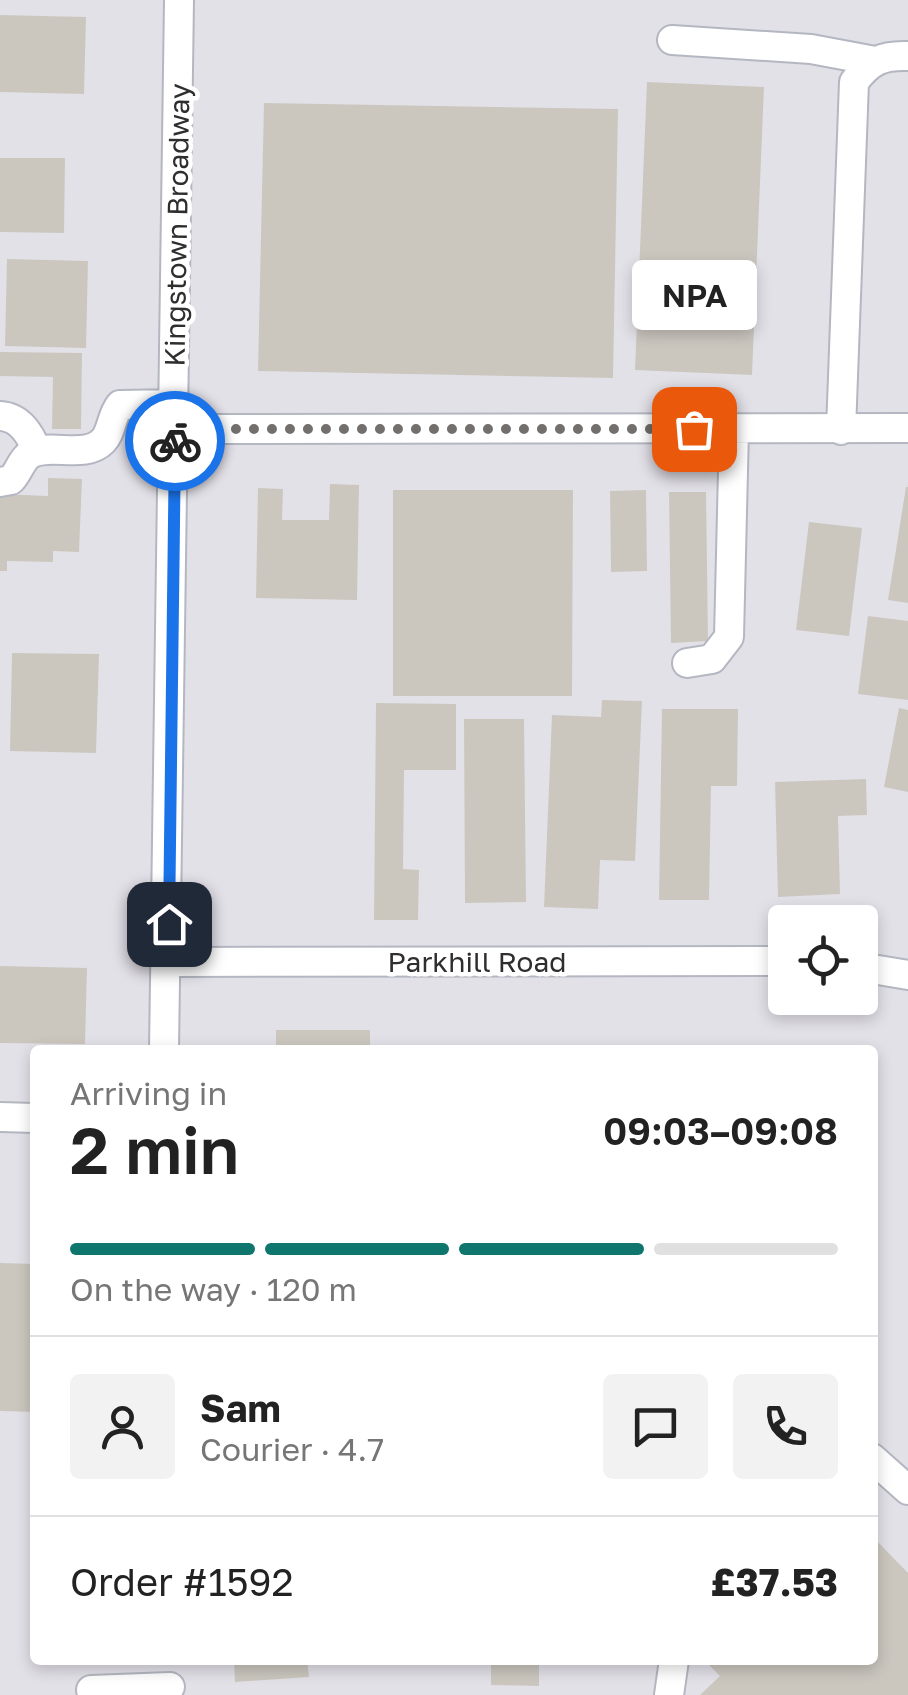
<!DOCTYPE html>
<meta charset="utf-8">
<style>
body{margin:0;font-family:"Golos Text",sans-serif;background:#f2f2f2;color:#222;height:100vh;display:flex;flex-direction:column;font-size:38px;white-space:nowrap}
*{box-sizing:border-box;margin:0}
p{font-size:32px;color:#767676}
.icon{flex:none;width:55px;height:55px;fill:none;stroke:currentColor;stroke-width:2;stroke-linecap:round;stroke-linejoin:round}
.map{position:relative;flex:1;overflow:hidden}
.details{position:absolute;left:30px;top:1045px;width:848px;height:620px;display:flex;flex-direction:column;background:#fff;border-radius:10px;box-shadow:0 5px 15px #0003}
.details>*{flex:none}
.fabs{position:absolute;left:768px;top:905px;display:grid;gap:20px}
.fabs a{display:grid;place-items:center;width:110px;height:110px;border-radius:10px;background:#fff;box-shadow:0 5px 15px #0003;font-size:50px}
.pin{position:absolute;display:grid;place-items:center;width:85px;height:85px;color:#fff;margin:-42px;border-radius:20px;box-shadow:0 5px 15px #0006}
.courier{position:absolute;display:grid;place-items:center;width:100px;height:100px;margin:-50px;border:8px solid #1a73e8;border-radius:50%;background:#fff;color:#222;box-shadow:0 2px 12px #0007}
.bubble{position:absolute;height:70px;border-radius:10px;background:#fff;box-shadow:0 5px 15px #0003;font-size:32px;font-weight:600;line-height:70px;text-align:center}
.summary em{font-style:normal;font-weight:600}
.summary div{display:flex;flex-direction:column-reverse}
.summary{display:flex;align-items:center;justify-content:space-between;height:170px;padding:0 40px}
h1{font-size:65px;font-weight:600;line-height:75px}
.bar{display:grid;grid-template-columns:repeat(4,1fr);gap:15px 10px;align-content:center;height:120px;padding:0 40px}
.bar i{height:12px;border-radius:8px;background:#e0e0e0}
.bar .on{background:#0f766e}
.bar p{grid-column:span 4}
.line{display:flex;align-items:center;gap:25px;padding:0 40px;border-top:2px solid #e0e0e0}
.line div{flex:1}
.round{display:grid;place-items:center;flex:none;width:105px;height:105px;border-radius:10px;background:#f2f2f2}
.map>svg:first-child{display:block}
.industrial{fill:#e3e1e8;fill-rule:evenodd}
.building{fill:#cbc7bf}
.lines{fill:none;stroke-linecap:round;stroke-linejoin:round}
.minor-casing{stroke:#b4b7c1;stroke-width:32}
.minor{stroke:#fff;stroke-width:28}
.done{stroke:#726f6d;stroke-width:10;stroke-dasharray:0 18}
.route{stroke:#1a73e8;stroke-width:12}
.labels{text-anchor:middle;stroke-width:9;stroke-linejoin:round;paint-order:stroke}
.street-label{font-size:28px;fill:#2e2e2e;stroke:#fff}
</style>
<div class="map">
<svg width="908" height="1695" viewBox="0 0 908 1695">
<rect width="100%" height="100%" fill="#efe9e1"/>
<!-- industrial -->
<path class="industrial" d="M0 0H908V1695H0ZM785 922H860V998H785ZM35 1050H872V1660H35Z"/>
<!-- building -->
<path class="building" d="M0 15 86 17 84 94 0 92Z
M647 82 764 87 752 375 635 370Z
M264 103 618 109 613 378 258 371Z
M0 158H65L64 233 0 232Z
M7 259 88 261 86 348 5 346Z
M0 352 82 353 81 429H52L53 377 0 376Z
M48 478 82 479 79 552 53 551V562L7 561V571H0V494L48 496Z
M330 484 359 485 357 600 256 598 258 488 283 489 282 520H329Z
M906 487H908V603L888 600Z
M393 490H573L572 696H393Z
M646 490 647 571 611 572 610 491Z
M669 492H706L708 641 671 643Z
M809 522 862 528 849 636 796 630Z
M868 616 908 621V700L858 694Z
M12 653 99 654 96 753 10 751Z
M602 700 642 701 635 861 600 860 598 909 544 907 552 715 601 717Z
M376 703 456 704V770H404L403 869 419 870 418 920H374Z
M899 708 908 710V792L884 787Z
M662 709H738L737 786H711L709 900H659Z
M464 719H524L526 902 465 903Z
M866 779 867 815 838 816 840 894 778 897 775 782Z
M0 966 87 968 85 1044 0 1043Z
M276 1030H370V1050H276Z
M782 1046V1050H704V1047Z
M0 1263 35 1264V1412L0 1411Z
M872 1536 908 1573V1695H700L720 1676 704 1660H872Z
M234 1660H307L309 1677 235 1682Z
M491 1660H539V1686L491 1685Z"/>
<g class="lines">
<!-- minor casing -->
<g class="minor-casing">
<path id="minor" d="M672 40 811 49 875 61
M0 416C20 417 30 434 37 451
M175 429 908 428
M841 430 854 82C870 61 882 55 908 56
M0 482 11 480C19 472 21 460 30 454 51 442 84 460 103 441 112 432 111 416 120 405L175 404
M687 663 712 659 729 637 734 429
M169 962 785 961
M860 967 908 975
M164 1050 179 0
M0 1117 35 1118
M872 1458 908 1490
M91 1690 170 1687
M669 1695 674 1660"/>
</g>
<!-- minor -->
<use href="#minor" class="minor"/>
</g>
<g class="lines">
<!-- done -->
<path class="done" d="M175 441 176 429H694"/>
<!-- route -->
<path class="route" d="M169 924 175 441"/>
</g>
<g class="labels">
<!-- street labels -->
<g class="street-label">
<text transform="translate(177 225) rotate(-89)" y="10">Kingstown Broadway</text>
<text x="477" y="972">Parkhill Road</text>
</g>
</g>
</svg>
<div class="fabs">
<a><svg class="icon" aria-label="locate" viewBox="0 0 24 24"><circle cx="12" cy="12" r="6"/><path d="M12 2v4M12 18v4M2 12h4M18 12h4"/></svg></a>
</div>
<div class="pin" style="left:694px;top:429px;background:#ea580c"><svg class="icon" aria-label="bag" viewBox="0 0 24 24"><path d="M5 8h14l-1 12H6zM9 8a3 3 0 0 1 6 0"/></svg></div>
<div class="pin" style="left:169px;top:924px;background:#1f2937"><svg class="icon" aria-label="home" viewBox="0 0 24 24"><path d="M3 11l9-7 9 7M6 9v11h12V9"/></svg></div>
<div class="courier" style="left:175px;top:441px"><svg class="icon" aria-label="bike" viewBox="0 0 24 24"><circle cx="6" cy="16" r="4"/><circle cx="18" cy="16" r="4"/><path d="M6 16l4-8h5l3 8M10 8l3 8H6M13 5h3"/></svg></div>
<div class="bubble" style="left:632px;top:260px;width:125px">NPA</div>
<section class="details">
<div class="summary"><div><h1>2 min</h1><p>Arriving in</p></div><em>09:03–09:08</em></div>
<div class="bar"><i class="on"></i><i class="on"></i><i class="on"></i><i></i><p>On the way · 120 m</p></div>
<div class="line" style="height:180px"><a class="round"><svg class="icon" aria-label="person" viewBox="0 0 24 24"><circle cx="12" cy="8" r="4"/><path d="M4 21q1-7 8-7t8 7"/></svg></a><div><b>Sam</b><p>Courier · 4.7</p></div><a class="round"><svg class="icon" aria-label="chat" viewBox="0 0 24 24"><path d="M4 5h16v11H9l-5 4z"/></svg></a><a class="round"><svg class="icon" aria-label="phone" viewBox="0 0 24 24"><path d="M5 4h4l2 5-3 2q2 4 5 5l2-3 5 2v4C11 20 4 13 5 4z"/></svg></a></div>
<div class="line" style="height:130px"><div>Order #1592</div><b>£37.53</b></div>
</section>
</div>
